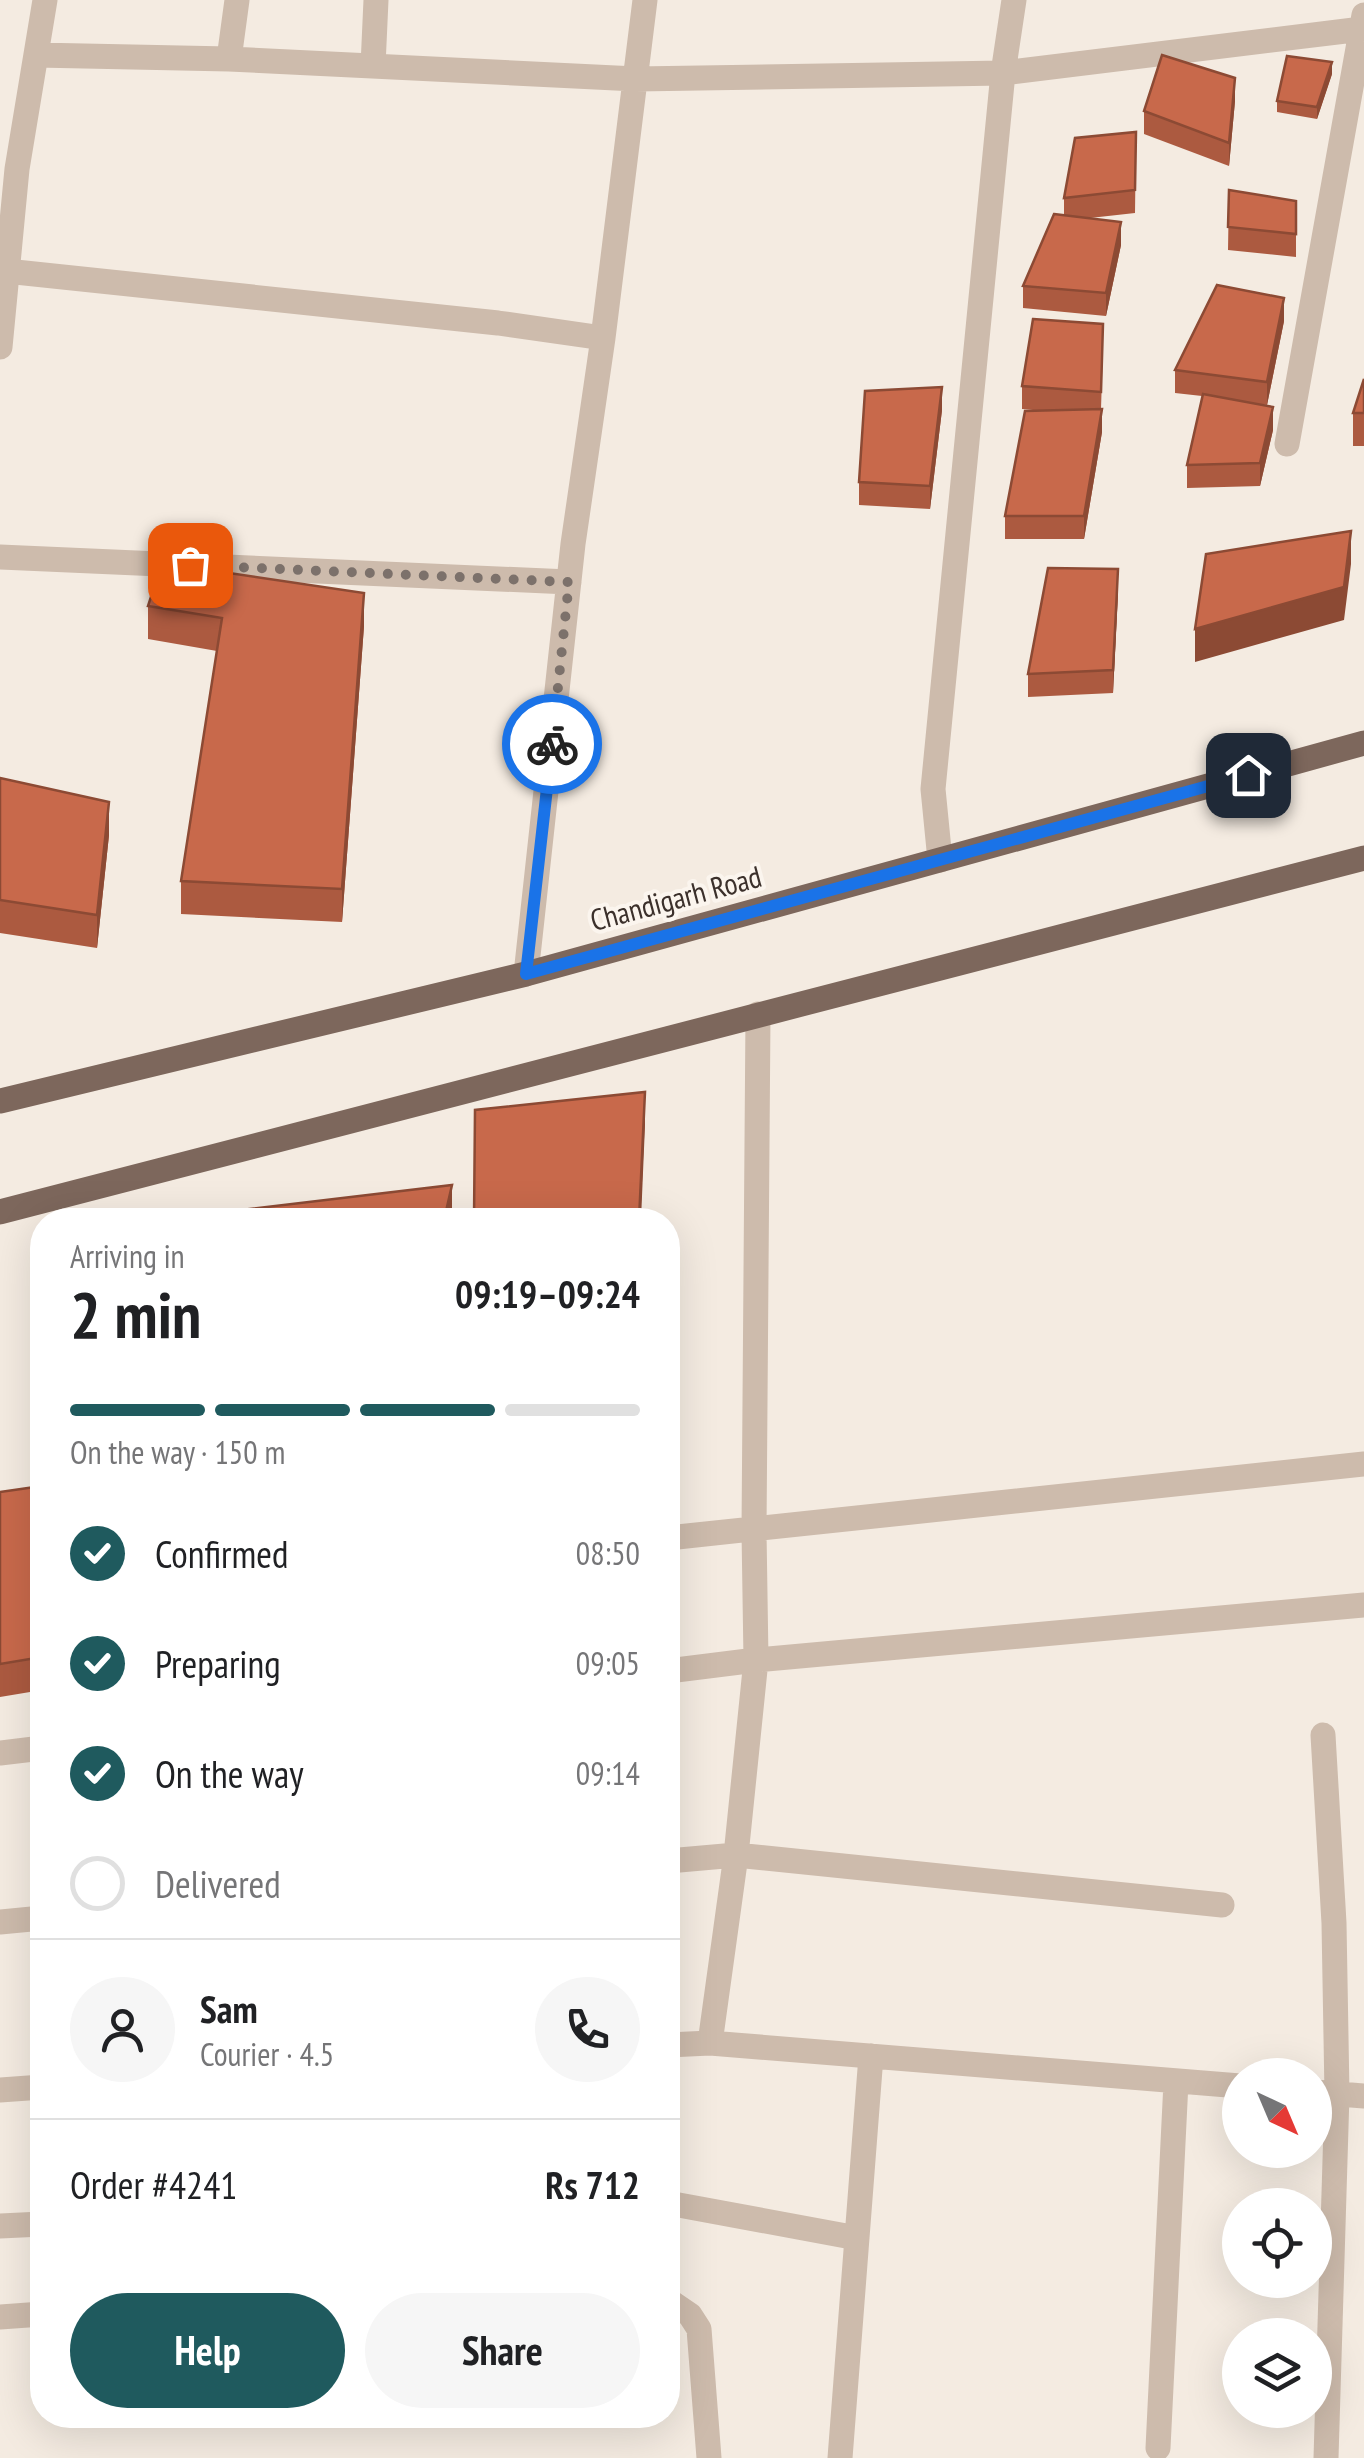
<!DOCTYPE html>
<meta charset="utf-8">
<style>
body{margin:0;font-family:"PT Sans Narrow",sans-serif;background:#f6f6f6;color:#202124;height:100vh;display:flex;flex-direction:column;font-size:38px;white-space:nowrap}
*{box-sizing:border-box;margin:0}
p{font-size:32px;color:#757577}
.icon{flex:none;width:55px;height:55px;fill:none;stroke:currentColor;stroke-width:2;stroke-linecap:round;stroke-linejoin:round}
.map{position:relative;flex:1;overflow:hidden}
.sheet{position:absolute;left:30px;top:1208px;width:650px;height:1220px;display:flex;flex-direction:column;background:#fff;border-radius:40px;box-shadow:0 10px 40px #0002}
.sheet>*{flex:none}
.needle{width:65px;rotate:136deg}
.buttons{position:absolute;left:1222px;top:2058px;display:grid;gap:20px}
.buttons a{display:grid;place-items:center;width:110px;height:110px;border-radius:50%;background:#fff;box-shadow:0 10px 40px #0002;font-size:50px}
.pin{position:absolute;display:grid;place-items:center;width:85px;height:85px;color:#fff;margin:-42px;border-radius:20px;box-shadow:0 5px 15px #0006}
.courier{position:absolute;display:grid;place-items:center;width:100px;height:100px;margin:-50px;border:8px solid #1a73e8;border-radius:50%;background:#fff;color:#222;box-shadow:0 2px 12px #0007}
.headline em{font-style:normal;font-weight:800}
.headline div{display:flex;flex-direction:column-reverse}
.headline{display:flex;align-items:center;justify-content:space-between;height:170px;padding:0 40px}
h1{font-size:65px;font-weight:800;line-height:75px}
.bar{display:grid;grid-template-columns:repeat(4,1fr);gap:15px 10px;align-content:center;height:120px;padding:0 40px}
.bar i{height:12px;border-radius:8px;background:#e0e0e0}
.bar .selected{background:#1f5a5e}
.bar p{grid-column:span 4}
.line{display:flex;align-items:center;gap:25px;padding:0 40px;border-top:2px solid #e0e0e0}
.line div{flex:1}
.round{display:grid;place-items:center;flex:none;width:105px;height:105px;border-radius:52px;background:#f6f6f6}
ol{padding:0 40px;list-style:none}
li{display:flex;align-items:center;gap:30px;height:110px}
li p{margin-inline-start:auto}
li .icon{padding:10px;border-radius:50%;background:#1f5a5e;color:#fff;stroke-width:4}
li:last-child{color:#757577}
li i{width:55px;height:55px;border:5px solid #e0e0e0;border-radius:50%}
.cta{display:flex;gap:20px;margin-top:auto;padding:20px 40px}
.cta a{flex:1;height:115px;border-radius:60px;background:#1f5a5e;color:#fff;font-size:40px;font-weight:800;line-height:115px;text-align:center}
.cta a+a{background:#f6f6f6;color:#202124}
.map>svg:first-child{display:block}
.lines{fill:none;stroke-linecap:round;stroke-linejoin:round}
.minor{stroke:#cdbbac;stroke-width:25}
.primary{stroke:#7d675c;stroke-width:25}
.wall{fill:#ac5a40}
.shaded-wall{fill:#8c4a34}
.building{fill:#c8694b;stroke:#8c4a34;stroke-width:2.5}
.done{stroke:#7c716b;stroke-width:10;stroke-dasharray:0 18}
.route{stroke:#1a73e8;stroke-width:12}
.labels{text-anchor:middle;stroke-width:8;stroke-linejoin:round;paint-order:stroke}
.street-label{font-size:30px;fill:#3b302b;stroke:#fbf5ee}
</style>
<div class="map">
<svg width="1364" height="2458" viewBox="0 0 1364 2458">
<rect width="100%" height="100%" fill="#f4ebe1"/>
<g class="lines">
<!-- minor -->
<path class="minor" d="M36 55 229 59 636 79 1003 73 1362 29
M229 59 237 0
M373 66 376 0
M6 271 498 323 603 338
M0 347 17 169 45 0
M1287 444 1364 15
M0 557 569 582
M940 860 933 789 1003 73 1014 0
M526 974 573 544 603 338 645 0
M668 1538 1364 1464
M668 1671 756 1660 1364 1605
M1323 1735 1334 1923 1337 2094 1326 2458
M0 1753 42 1748
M668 1861 736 1855 1222 1905
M0 1922 42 1918
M710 2043 736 1855 756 1660 754 1531 758 1014
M668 2045 710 2043 1240 2086
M0 2090 42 2087
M1315 2092 1364 2096
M668 2203 857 2238
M0 2226 42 2224
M668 2300 690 2315 699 2329 709 2458
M0 2317 42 2314
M1158 2448 1176 2082
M840 2458 871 2056"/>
<!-- primary -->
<path class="primary" d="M0 1101 526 974 1364 743
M0 1212 1364 858"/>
</g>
<!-- wall -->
<path class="wall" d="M1332 74 1317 119 1277 112V101Z
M1235 101 1229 166 1144 134V111Z
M1136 132 1135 213 1090 218 1121 245 1106 316 1023 308V286L1064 215V198Z
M1229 190 1296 201V257L1228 250Z
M1284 321 1267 405 1242 402 1273 430 1260 486 1187 488V465L1202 396 1175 393V370Z
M1103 346 1101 409 1102 432 1084 539H1005V516L1044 411 1022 409V386Z
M1364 379V446H1353V413Z
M942 410 930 509 859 505V482Z
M1118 592 1113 693 1028 697V674Z
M148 606 364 626 342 922 181 914V881L217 651 148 639Z
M0 778 109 835 97 948 0 933Z
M42 1486V1690L0 1697V1492Z"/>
<!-- shaded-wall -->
<path class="shaded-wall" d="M1332 62V74L1317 119V107Z
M1235 78V101L1229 166V143Z
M1121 222V245L1106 316V293Z
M1284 298V321L1267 405V382Z
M942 387V410L930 509V486Z
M1273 407V430L1260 486V463Z
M1102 409V432L1084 539V516Z
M1351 531V564L1344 620 1195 662V629Z
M1118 569V592L1113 693V670Z
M364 593V626L342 922V889Z
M109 802V835L97 948V915Z
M645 1092V1125L641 1220H639Z
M452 1185V1220H444Z"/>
<!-- building -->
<path class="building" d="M1162 55 1235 78 1229 143 1144 111Z
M1287 56 1332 62 1317 107 1277 101Z
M1136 132 1135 190 1064 198 1075 138Z
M1229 190 1296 201V234L1228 227Z
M1054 214 1121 222 1106 293 1023 286Z
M1217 285 1284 298 1267 382 1175 370Z
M1033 319 1103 324 1101 392 1022 386Z
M1364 379V413H1353Z
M942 387 930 486 859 482 865 391Z
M1203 394 1273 407 1260 463 1187 465Z
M1102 409 1084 516H1005L1025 411Z
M1351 531 1344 587 1195 629 1206 554Z
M162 563 364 593 342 889 181 881 222 618 148 606Z
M1048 568 1118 569 1113 670 1028 674Z
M0 778 109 802 97 915 0 900Z
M645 1092 639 1220H474L475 1110Z
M452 1185 444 1220H157Z
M42 1486V1657L0 1664V1492Z"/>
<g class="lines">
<!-- done -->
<path class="done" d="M190 565 569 582 552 744"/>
<!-- route -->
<path class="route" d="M552 744 526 974 1248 775"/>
</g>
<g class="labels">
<!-- street labels -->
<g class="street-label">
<text transform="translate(676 899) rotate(-15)" y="10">Chandigarh Road</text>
</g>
</g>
</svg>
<div class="buttons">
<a><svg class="needle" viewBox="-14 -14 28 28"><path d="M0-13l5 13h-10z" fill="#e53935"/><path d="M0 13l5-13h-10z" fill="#757577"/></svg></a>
<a><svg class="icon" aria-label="locate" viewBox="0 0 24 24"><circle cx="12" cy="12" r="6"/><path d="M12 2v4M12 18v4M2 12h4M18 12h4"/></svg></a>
<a><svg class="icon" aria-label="layers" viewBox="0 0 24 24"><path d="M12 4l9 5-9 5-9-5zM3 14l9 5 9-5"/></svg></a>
</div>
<div class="pin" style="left:190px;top:565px;background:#ea580c"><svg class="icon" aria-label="bag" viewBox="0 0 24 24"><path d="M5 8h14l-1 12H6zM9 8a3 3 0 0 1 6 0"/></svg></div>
<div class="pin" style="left:1248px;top:775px;background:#1f2937"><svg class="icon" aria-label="home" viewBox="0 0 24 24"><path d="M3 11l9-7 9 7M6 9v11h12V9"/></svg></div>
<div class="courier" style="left:552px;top:744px"><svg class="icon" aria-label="bike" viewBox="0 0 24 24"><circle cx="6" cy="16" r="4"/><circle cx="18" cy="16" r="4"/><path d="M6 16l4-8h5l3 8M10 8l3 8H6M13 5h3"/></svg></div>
<section class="sheet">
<div class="headline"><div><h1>2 min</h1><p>Arriving in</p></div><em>09:19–09:24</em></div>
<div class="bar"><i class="selected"></i><i class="selected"></i><i class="selected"></i><i></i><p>On the way · 150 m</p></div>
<ol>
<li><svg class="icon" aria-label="check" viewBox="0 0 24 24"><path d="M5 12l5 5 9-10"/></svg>Confirmed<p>08:50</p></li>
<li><svg class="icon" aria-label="check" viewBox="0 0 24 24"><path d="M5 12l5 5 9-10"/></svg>Preparing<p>09:05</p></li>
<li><svg class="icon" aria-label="check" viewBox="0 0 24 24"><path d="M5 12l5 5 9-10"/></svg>On the way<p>09:14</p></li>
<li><i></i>Delivered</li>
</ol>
<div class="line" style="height:180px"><a class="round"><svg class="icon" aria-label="person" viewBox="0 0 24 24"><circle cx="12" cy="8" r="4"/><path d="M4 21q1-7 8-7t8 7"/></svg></a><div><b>Sam</b><p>Courier · 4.5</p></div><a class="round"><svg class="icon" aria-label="phone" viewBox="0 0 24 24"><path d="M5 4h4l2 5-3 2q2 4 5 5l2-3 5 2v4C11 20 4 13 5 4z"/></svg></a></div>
<div class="line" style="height:130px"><div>Order #4241</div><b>Rs 712</b></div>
<div class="cta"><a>Help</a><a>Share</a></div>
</section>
</div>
